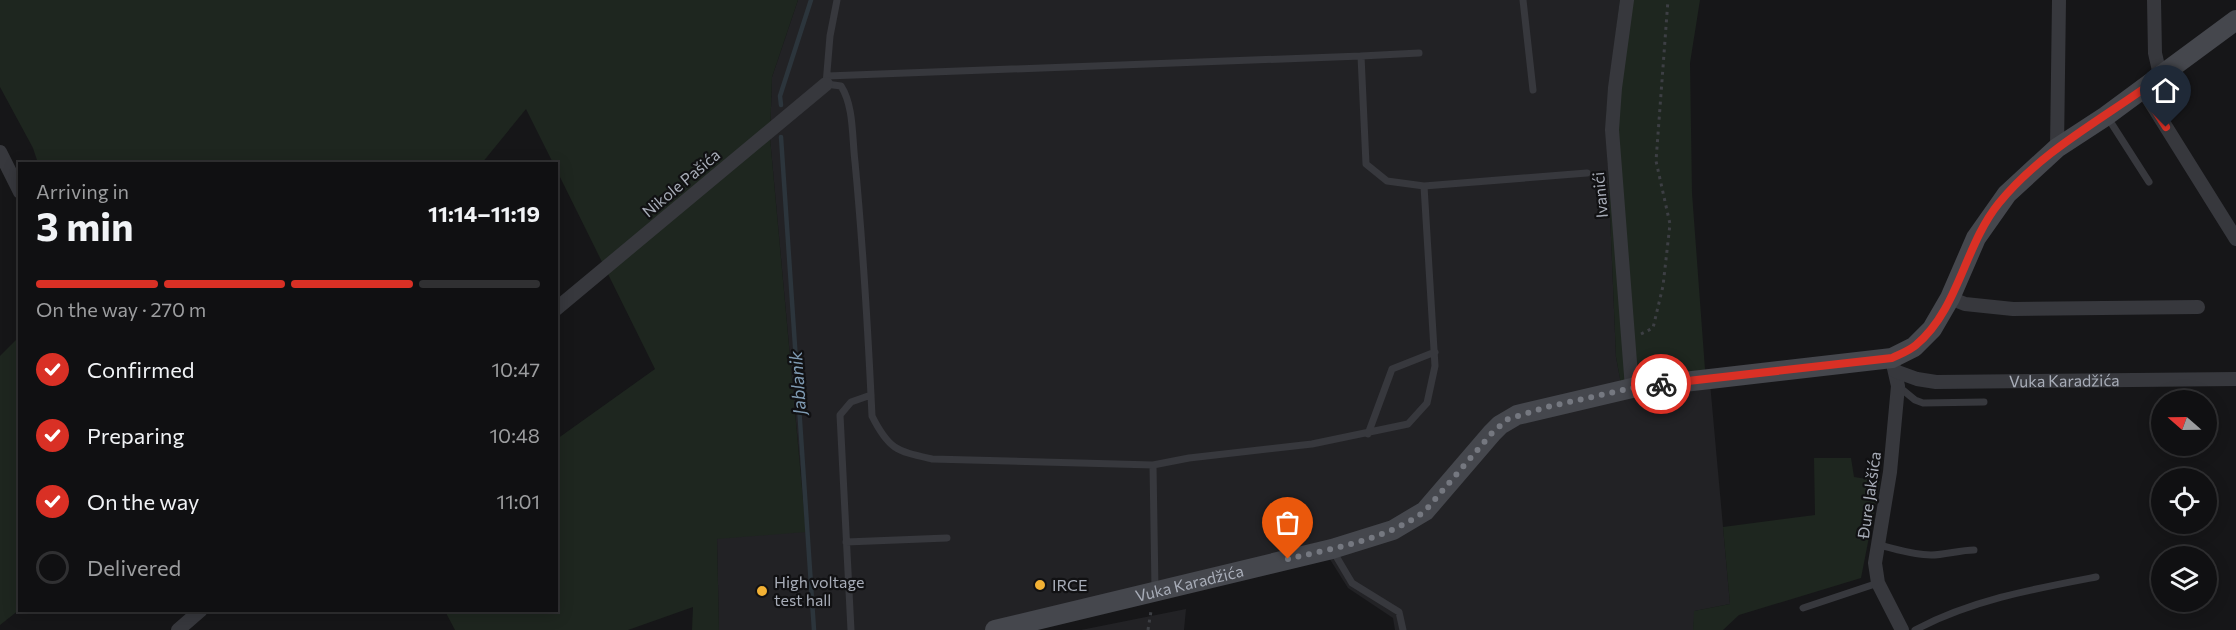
<!DOCTYPE html>
<meta charset="utf-8">
<style>
body{margin:0;font-family:Commissioner,sans-serif;background:#19191b;color:#f1f3f6;height:100vh;display:flex;flex-direction:column;font-size:22px;white-space:nowrap}
*{box-sizing:border-box;margin:0}
p{font-size:20px;color:#9c9d9f}
.icon{flex:none;width:33px;height:33px;fill:none;stroke:currentColor;stroke-width:2;stroke-linecap:round;stroke-linejoin:round}
.map{position:relative;flex:1;overflow:hidden}
.details{position:absolute;left:18px;top:162px;width:540px;height:450px;display:flex;flex-direction:column;background:#101012;border-radius:0px;box-shadow:0 3px 15px #0003,0 0 0 2px #303032}
.details>*{flex:none}
.needle{width:39px;rotate:290deg}
.controls{position:absolute;left:2151px;top:390px;display:grid;gap:12px}
.controls a{display:grid;place-items:center;width:66px;height:66px;border-radius:50%;background:#101012;box-shadow:0 3px 15px #0003,0 0 0 2px #303032;font-size:30px}
.pin{position:absolute;display:grid;place-items:center;width:51px;height:51px;color:#fff;margin:-62px -26px;border-radius:50% 50% 50% 0;rotate:-45deg;box-shadow:0 0 6px #0007}
.pin .icon{rotate:45deg}
.courier{position:absolute;display:grid;place-items:center;width:60px;height:60px;margin:-30px;border:4px solid #d93025;border-radius:50%;background:#fff;color:#222;box-shadow:0 2px 8px #0007}
.summary em{font-style:normal;font-weight:700}
.summary div{display:flex;flex-direction:column-reverse}
.summary{display:flex;align-items:center;justify-content:space-between;height:102px;padding:0 18px}
h1{font-size:39px;font-weight:700;line-height:45px}
.bar{display:grid;grid-template-columns:repeat(4,1fr);gap:9px 6px;align-content:center;height:72px;padding:0 18px}
.bar i{height:8px;border-radius:4px;background:#303032}
.bar .current{background:#d93025}
.bar p{grid-column:span 4}
ol{padding:0 18px;list-style:none}
li{display:flex;align-items:center;gap:18px;height:66px}
li p{margin-inline-start:auto}
li .icon{padding:6px;border-radius:50%;background:#d93025;color:#fff;stroke-width:4}
li:last-child{color:#9c9d9f}
li i{width:33px;height:33px;border:3px solid #303032;border-radius:50%}
.map>svg:first-child{display:block}
.built{fill:#222225}
.green{fill:#1e261f}
.lines{fill:none;stroke-linecap:round;stroke-linejoin:round}
.stream{stroke:#2c353c;stroke-width:4.5}
.path{stroke:#3d3f44;stroke-width:3;stroke-dasharray:3 4.5;stroke-linecap:butt}
.lane{stroke:#37383d;stroke-width:7}
.street{stroke:#37383d;stroke-width:14}
.secondary{stroke:#45474d;stroke-width:20}
.done{stroke:#757880;stroke-width:6;stroke-dasharray:0 10.8}
.route{stroke:#d93025;stroke-width:8}
.poi-dot{fill:#f2b134;stroke:#111113;stroke-width:2}
.labels{text-anchor:middle;stroke-width:4.5;stroke-linejoin:round;paint-order:stroke}
.street-label{font-size:16px;fill:#a8adb8;stroke:#111113}
.poi-label{font-size:16px;fill:#a8adb8;stroke:#111113;text-anchor:start}
.water-label{font-size:18px;font-style:italic;fill:#7f9bb3;stroke:#111113}
</style>
<div class="map">
<svg width="2236" height="630" viewBox="0 0 2236 630">
<rect width="100%" height="100%" fill="#161618"/>
<!-- built -->
<path class="built" d="M798 0H1620L1606 117 1616 357 1623 394 1710 383 1730 604 1695 611 1693 630H1395L1393 618 1348 588 1319 542 1155 591 995 630H719L717 538 806 531 770 138 772 77Z
M1186 609 1184 630H1081Z"/>
<!-- green -->
<path class="green" d="M0 0H798L772 77 770 138 806 532 717 539 719 630H692L693 607 628 630H455L445 611 556 610 557 439 655 369 557 171 556 164 553 163 526 109 482 163H38L33 148 0 87Z
M1620 0H1700L1690 63 1692 193 1706 383 1623 395 1616 357 1606 117Z
M19 337V610L0 625V356Z
M1814 458H1851L1854 477 1880 481 1861 578 1739 615 1723 630H1693L1694 611 1730 604 1723 527 1815 515Z"/>
<g class="lines">
<!-- stream -->
<path class="stream" d="M781 105 780 96 811 0
M781 137 814 630"/>
<!-- path -->
<path class="path" d="M1641 334 1653 328 1663 286 1670 224 1656 161 1668 0
M1148 630 1151 611"/>
<!-- lane -->
<path class="lane" d="M837 0 830 36 826 84 841 86C854 106 852 138 855 162 863 246 868 331 872 416 889 450 897 451 932 459L1153 465 1189 458 1312 444 1408 424 1427 403 1435 366 1424 186
M1523 0 1533 90
M1419 53 1361 56 1366 164 1387 181 1424 186 1587 173
M827 76 1361 56
M2108 118 2149 182
M1898 386 1915 400 1923 403 1984 402
M1368 434 1392 369 1435 352
M1153 465 1155 589
M846 542 947 538
M1879 545C1896 549 1913 555 1931 555 1945 555 1960 550 1974 550
M1333 551 1352 583 1399 612 1403 630
M1803 608 1878 583
M851 630 840 415 851 402 871 395
M1915 630C1972 600 2033 589 2096 577"/>
<!-- street -->
<g class="street">
<path d="M1627 0 1615 88 1612 130 1632 388"/>
<path d="M2154 0 2155 53 2160 75"/>
<path d="M2143 90 2236 239"/>
<path d="M2057 148 2059 0"/>
<path d="M0 152 20 192"/>
<path d="M1950 298 1965 304 2013 309 2198 307"/>
<path d="M556 309 826 84"/>
<path d="M1893 364 1898 386 1890 472 1875 563 1878 583 1902 630"/>
<path id="s1" d="M1895 371 1917 379 1936 382 2236 379"/>
<path d="M178 630 201 610"/>
</g>
<!-- secondary -->
<path class="secondary" id="s2" d="M995 630 1332 549 1393 530 1425 511 1492 433 1500 425 1517 415 1632 388 1892 358 1914 347 1932 329 1950 298 1976 238 2007 194 2057 148 2106 116 2236 20"/>
</g>
<g class="lines">
<!-- done -->
<path class="done" d="M1288 559C1334 548 1386 540 1425 511L1492 433 1508 419 1547 407 1632 388 1661 384"/>
<!-- route -->
<path class="route" d="M1661 384 1892 358C1900 354 1909 351 1916 345 1959 309 1964 246 1999 203 2038 155 2092 125 2142 90L2166 127"/>
</g>
<!-- markers -->
<g class="poi-dot">
<circle cx="1040" cy="585" r="6"/>
<circle cx="762" cy="591" r="6"/>
</g>
<g class="labels">
<!-- street labels -->
<g class="street-label">
<text transform="translate(681 183) rotate(-40)" y="6">Nikole Pašića</text>
<text transform="translate(1600 195) rotate(-95)" y="6">Ivanići</text>
<text dy="6" stroke="none"><textPath href="#s1" startOffset="171">Vuka Karadžića</textPath></text>
<text transform="translate(1869 495) rotate(-82)" y="6">Đure Jakšića</text>
<text dy="6" stroke="none"><textPath href="#s2" startOffset="200">Vuka Karadžića</textPath></text>
</g>
<!-- poi labels -->
<g class="poi-label">
<text x="774" y="588">High voltage<tspan x="774" dy="18">test hall</tspan></text>
<text x="1052" y="591">IRCE</text>
</g>
<!-- water labels -->
<g class="water-label">
<text transform="translate(798 383) rotate(-94)" y="6">Jablanik</text>
</g>
</g>
</svg>
<div class="controls">
<a><svg class="needle" viewBox="-14 -14 28 28"><path d="M0-13l5 13h-10z" fill="#e53935"/><path d="M0 13l5-13h-10z" fill="#9c9d9f"/></svg></a>
<a><svg class="icon" aria-label="locate" viewBox="0 0 24 24"><circle cx="12" cy="12" r="6"/><path d="M12 2v4M12 18v4M2 12h4M18 12h4"/></svg></a>
<a><svg class="icon" aria-label="layers" viewBox="0 0 24 24"><path d="M12 4l9 5-9 5-9-5zM3 14l9 5 9-5"/></svg></a>
</div>
<div class="pin" style="left:1288px;top:559px;background:#ea580c"><svg class="icon" aria-label="bag" viewBox="0 0 24 24"><path d="M5 8h14l-1 12H6zM9 8a3 3 0 0 1 6 0"/></svg></div>
<div class="pin" style="left:2166px;top:127px;background:#1f2937"><svg class="icon" aria-label="home" viewBox="0 0 24 24"><path d="M3 11l9-7 9 7M6 9v11h12V9"/></svg></div>
<div class="courier" style="left:1661px;top:384px"><svg class="icon" aria-label="bike" viewBox="0 0 24 24"><circle cx="6" cy="16" r="4"/><circle cx="18" cy="16" r="4"/><path d="M6 16l4-8h5l3 8M10 8l3 8H6M13 5h3"/></svg></div>
<section class="details">
<div class="summary"><div><h1>3 min</h1><p>Arriving in</p></div><em>11:14–11:19</em></div>
<div class="bar"><i class="current"></i><i class="current"></i><i class="current"></i><i></i><p>On the way · 270 m</p></div>
<ol>
<li><svg class="icon" aria-label="check" viewBox="0 0 24 24"><path d="M5 12l5 5 9-10"/></svg>Confirmed<p>10:47</p></li>
<li><svg class="icon" aria-label="check" viewBox="0 0 24 24"><path d="M5 12l5 5 9-10"/></svg>Preparing<p>10:48</p></li>
<li><svg class="icon" aria-label="check" viewBox="0 0 24 24"><path d="M5 12l5 5 9-10"/></svg>On the way<p>11:01</p></li>
<li><i></i>Delivered</li>
</ol>
</section>
</div>
